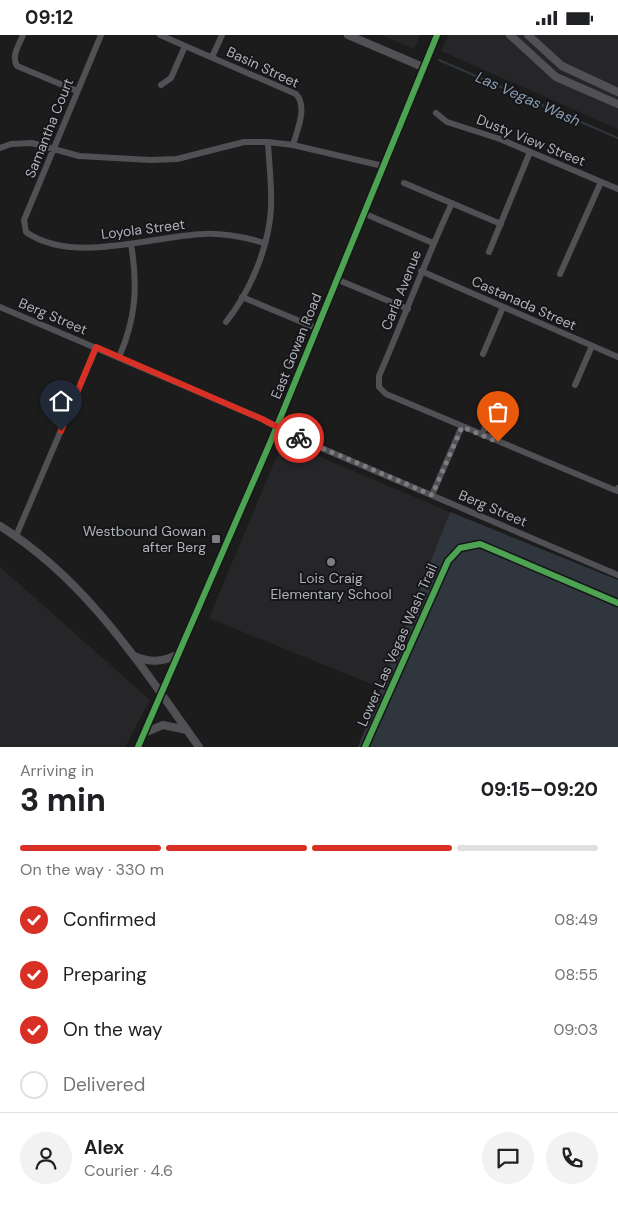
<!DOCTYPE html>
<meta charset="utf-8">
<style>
body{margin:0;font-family:"DM Sans",sans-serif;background:#f2f2f2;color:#202124;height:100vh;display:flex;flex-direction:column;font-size:19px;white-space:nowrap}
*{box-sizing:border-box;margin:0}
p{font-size:16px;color:#757577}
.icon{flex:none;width:28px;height:28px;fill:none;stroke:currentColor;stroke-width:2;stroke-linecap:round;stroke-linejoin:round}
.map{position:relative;height:712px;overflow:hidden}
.details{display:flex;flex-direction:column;background:#fff;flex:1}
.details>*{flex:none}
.pin{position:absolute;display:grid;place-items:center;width:42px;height:42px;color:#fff;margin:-51px -21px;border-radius:50% 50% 50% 0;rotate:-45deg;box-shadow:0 0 5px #0007}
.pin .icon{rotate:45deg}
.courier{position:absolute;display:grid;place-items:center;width:50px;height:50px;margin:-25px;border:4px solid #d93025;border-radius:50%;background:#fff;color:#222;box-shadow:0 1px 6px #0007}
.headline em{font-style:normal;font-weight:800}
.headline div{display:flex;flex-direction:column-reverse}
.headline{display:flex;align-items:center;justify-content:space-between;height:85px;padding:0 20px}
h1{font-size:32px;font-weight:800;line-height:38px}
.bar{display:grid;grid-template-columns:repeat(4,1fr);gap:8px 5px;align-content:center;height:60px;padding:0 20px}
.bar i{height:6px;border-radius:4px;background:#e0e0e0}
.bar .active{background:#d93025}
.bar p{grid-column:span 4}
.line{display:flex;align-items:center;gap:12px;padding:0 20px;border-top:1px solid #e0e0e0}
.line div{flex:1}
.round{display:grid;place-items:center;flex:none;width:52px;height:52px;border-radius:26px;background:#f2f2f2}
ol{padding:0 20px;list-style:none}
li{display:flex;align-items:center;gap:15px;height:55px}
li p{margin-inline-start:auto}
li .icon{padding:5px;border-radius:50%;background:#d93025;color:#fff;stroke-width:4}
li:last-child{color:#757577}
li i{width:28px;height:28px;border:2px solid #e0e0e0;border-radius:50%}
.status{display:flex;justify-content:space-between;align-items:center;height:35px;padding:0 25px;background:#fff;direction:ltr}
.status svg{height:14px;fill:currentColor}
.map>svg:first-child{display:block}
.built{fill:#262628}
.water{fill:#30363d}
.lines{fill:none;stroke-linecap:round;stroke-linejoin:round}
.stream{stroke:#30363d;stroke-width:2}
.minor{stroke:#515155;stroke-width:6}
.tertiary{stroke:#515155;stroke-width:8}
.cycleway-casing{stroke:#161618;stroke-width:9}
.cycleway{stroke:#4ca352;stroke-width:6}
.done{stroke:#7c7e83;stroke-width:5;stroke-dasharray:0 9}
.route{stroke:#d93025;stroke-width:6}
.poi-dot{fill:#7c7e83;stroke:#161618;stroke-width:2}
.labels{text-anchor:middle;stroke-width:4;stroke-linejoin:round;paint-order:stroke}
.street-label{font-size:14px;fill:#afb2bb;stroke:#161618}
.poi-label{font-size:14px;fill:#afb2bb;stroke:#161618;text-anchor:end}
.water-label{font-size:15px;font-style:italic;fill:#899db2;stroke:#161618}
</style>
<div class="status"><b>09:12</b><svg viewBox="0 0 49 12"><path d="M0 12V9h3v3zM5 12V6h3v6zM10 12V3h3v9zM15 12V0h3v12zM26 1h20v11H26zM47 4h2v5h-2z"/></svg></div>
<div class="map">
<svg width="618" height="712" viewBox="0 0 618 712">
<rect width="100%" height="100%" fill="#1c1c1c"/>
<!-- built -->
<path class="built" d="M381 0H420L414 14Z
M448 0H618V94L441 16Z
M283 406 450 477 381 653 209 583Z
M0 532 150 665 125 712H0Z"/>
<!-- water -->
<path class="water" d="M450 477 618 545V712H358Z"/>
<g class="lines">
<!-- stream -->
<path class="stream" d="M439 25 618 103"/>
<!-- minor -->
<path class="minor" d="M23 0C19 10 11 21 17 31L77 56
M101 0 24 185 26 197C73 230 151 201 204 199 225 198 244 202 264 208
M160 0 296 59C308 72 297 95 293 110
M212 22 222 0
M161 50 171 43 185 11
M436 78 447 87 500 104 618 154
M0 113 11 109 32 108 79 121 150 125 177 124 244 107H268L293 110 383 131
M404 148 501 189
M452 168C425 225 404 284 379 341V352L386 359 617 456 618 453
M363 178 433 208
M489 217 530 117
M421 236 618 322
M560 239 601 147
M336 244 408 274
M242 262 316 293
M0 272 262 384 291 400 618 540
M226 287C250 257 269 212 271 173 272 151 269 129 268 107
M483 319 503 272
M119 322C136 284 138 250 131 209
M575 350 592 311
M482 400 492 373
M432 460 462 391
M16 501 96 313
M138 712 161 659"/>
<!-- tertiary -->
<path class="tertiary" d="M348 0 423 32
M510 0 556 42 618 69
M528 0 562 31 618 57
M0 491C87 545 141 631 199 712
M134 621C151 628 161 627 177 620
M161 659 270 408 437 0
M144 698 163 690 187 695"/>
<!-- cycleway casing -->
<g class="cycleway-casing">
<path id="cycleway" d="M138 712 270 408 437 0
M365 712 448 526 460 513 480 509 618 568"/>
</g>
<!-- cycleway -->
<use href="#cycleway" class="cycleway"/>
</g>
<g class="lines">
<!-- done -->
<path class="done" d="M299 403 432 460 462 392 498 407"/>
<!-- route -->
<path class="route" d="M61 396 96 312 262 384 299 403"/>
</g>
<!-- markers -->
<g class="poi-dot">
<rect x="211" y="499" width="10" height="10" rx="2.5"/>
<circle cx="331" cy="527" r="5"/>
</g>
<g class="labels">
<!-- street labels -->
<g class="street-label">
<text transform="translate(263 32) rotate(25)" y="5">Basin Street</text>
<text transform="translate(49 93) rotate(-68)" y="5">Samantha Court</text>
<text transform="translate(531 105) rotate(22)" y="5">Dusty View Street</text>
<text transform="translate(143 194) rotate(-7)" y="5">Loyola Street</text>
<text transform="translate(401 255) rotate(-68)" y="5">Carla Avenue</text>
<text transform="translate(524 268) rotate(24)" y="5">Castanada Street</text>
<text transform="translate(53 281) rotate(23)" y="5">Berg Street</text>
<text transform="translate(296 311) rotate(-68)" y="5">East Gowan Road</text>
<text transform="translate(493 473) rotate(23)" y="5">Berg Street</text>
<text transform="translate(397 610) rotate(-66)" y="5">Lower Las Vegas Wash Trail</text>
</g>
<!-- poi labels -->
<g class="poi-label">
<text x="206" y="501">Westbound Gowan<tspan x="206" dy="16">after Berg</tspan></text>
<text x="331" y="548" text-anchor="middle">Lois Craig<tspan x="331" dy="16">Elementary School</tspan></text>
</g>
<!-- water labels -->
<g class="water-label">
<text transform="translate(528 64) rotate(24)" y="5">Las Vegas Wash</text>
</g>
</g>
</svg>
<div class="pin" style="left:498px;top:407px;background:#ea580c"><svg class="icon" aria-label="bag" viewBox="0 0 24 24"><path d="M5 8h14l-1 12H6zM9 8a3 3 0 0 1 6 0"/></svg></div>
<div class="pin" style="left:61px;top:396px;background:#1f2937"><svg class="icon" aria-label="home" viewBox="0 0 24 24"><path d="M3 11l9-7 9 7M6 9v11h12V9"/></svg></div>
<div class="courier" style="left:299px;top:403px"><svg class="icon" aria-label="bike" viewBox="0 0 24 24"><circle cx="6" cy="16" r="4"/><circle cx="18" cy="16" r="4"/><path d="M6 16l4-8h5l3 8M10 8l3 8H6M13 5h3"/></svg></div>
</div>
<section class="details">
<div class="headline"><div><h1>3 min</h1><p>Arriving in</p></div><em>09:15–09:20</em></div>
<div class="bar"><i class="active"></i><i class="active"></i><i class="active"></i><i></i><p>On the way · 330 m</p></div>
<ol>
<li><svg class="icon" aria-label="check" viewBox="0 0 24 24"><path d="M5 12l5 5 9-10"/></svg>Confirmed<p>08:49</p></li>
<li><svg class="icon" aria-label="check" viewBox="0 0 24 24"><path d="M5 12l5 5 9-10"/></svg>Preparing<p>08:55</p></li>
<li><svg class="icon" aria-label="check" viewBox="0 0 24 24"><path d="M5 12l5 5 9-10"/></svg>On the way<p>09:03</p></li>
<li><i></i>Delivered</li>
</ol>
<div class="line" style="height:90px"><a class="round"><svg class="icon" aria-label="person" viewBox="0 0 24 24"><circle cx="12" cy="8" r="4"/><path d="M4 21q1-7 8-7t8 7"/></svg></a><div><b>Alex</b><p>Courier · 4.6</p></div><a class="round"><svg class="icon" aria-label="chat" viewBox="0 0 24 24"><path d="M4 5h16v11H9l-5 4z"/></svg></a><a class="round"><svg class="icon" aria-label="phone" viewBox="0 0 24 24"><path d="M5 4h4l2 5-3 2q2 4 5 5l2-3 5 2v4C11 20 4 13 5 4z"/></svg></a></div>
</section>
